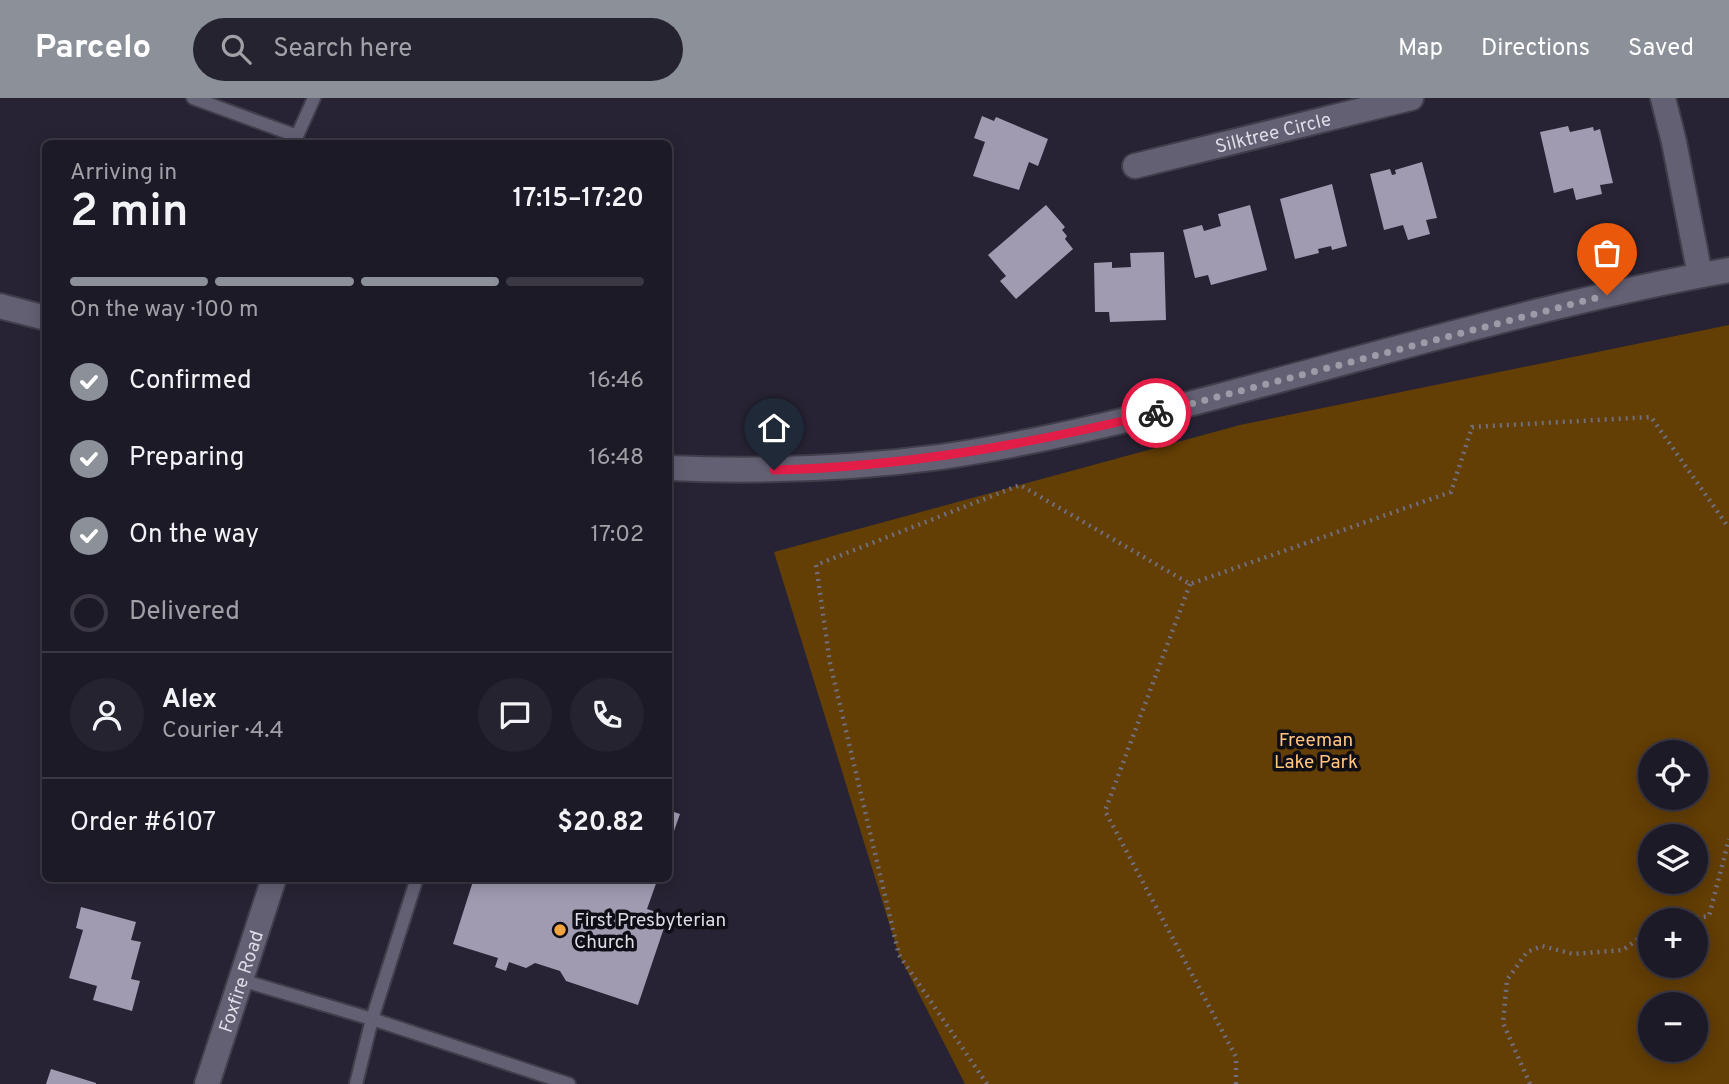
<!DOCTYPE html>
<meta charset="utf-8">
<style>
body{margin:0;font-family:Overpass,sans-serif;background:#25232f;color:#f1f3f6;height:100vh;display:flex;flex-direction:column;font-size:26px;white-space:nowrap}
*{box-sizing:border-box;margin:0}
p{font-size:23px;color:#a0a1a7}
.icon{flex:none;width:38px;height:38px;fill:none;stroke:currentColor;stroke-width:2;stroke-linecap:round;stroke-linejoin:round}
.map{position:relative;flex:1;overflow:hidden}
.drawer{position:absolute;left:42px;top:42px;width:630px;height:742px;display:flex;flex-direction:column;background:#1d1a27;border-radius:10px;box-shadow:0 4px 18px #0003,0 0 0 2px #3b3844}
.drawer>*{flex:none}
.controls{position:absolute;left:1638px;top:642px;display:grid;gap:14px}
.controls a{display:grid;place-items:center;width:70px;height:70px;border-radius:50%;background:#1d1a27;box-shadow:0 4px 18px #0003,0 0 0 2px #3b3844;font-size:35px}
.pin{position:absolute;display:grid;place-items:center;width:60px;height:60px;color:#fff;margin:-72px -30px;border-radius:50% 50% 50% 0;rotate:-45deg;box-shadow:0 0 7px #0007}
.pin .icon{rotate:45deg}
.courier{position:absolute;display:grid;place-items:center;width:70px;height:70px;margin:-35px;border:5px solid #e11d48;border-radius:50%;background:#fff;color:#222;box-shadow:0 2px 9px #0007}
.head em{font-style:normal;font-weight:600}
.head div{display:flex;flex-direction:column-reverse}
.head{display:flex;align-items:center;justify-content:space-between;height:119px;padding:0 28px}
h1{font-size:46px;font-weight:600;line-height:52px}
.bar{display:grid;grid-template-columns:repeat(4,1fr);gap:10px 7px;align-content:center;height:84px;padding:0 28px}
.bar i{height:9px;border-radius:5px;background:#3b3844}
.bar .selected{background:#8c9099}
.bar p{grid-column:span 4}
.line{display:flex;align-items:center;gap:18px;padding:0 28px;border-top:2px solid #3b3844}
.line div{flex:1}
.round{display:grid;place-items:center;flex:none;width:74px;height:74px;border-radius:37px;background:#25232f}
ol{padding:0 28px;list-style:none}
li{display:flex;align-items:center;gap:21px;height:77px}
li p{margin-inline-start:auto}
li .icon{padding:7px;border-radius:50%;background:#8c9099;color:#fff;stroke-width:4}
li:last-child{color:#a0a1a7}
li i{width:38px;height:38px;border:4px solid #3b3844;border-radius:50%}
header{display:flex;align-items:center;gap:42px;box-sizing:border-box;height:98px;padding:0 35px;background:#8c9099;color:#fff}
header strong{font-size:33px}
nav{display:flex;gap:38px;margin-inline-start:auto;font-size:24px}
.search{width:490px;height:63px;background:#25232f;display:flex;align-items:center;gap:18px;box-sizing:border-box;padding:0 24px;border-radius:38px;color:#a0a1a7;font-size:26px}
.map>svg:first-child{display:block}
.green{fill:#633e05;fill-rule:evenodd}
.building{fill:#a09bb1}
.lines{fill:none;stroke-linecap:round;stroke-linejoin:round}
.service-casing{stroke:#413e4c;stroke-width:16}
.minor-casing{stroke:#413e4c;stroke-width:28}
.path{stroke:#716e7d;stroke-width:4.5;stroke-dasharray:2 5;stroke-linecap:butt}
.service{stroke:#646074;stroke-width:12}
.minor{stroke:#646074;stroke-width:24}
.done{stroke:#9e9ba8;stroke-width:7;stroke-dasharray:0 12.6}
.route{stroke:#e11d48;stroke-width:9}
.poi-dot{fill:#f1a540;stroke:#0f0d15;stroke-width:2.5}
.labels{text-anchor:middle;stroke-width:7;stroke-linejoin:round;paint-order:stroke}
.street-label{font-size:19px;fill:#dedbe7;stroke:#0f0d15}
.park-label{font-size:19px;fill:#fec480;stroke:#0f0d15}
.poi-label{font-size:19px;fill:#dedbe7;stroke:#0f0d15;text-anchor:start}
</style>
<header>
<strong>Parcelo</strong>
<div class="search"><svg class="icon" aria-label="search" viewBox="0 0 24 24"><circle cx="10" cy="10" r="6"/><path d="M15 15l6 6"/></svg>Search here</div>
<nav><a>Map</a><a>Directions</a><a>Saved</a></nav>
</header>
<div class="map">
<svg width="1729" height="986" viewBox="0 0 1729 986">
<rect width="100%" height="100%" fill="#272334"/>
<!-- green -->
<path class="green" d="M1729 227V986H965L899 857 774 454 1240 327ZM1650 654H1696V700H1650ZM1650 738H1696V784H1650ZM1650 822H1696V868H1650ZM1650 906H1696V952H1650Z"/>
<!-- building -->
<path class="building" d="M982 18 994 23 996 19 1048 41 1038 68 1029 64 1019 92 973 78 985 44 974 40Z
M1568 28 1570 34 1593 29 1594 33 1600 31 1613 85 1600 87 1602 96 1576 102 1573 90 1554 95 1540 34Z
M1422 64 1437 120 1426 122 1430 136 1408 142 1403 127 1384 132 1370 76 1390 71 1392 77 1396 76 1395 72Z
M1332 86 1347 148 1332 152 1331 148 1318 151 1319 155 1295 161 1280 101Z
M1046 107 1065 129 1062 132 1067 138 1065 141 1073 151 1016 201 1000 183 1006 178 988 157Z
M1250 107 1267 172 1211 187 1208 177 1195 180 1183 132 1202 127 1204 133 1221 128 1218 116Z
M1164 154 1166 222 1110 224 1109 214H1095L1094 165 1112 164V170L1131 169 1130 155Z
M668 712 680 716 669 747H668Z
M474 780H658L647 811 668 818 638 907 566 883 560 873 535 865 526 870 509 864 506 873 495 869 498 860 453 846Z
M81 809 136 824 131 842 141 844 131 881 140 883 132 913 93 902 97 888 69 880 83 832 76 830Z
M51 971 96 985V986H46Z"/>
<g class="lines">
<!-- service casing -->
<g class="service-casing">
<path id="service" d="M193 0 297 38 295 46
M297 38 314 0
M241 882 372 921 569 986
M356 986 372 921 417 780"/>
</g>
<!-- minor casing -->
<g class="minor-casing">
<g id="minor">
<path d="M1663 0 1674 44 1700 177"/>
<path id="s1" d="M1135 68 1411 0"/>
<path d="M0 208 46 220"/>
<path d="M668 370C760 374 849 371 940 359 1050 343 1157 315 1264 286 1418 245 1572 200 1729 172"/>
<path id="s2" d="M207 986 274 780"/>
</g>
</g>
<!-- path -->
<path class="path" d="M1190 486 1105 713 1236 959V986
M1683 822 1709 818 1729 741
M987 986 899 857 830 565 816 467 1020 387 1190 486 1451 394 1472 329 1651 319 1729 430
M1530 986 1503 925 1507 882 1527 854 1542 848 1573 856 1623 852 1650 832"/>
<!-- service -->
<use href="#service" class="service"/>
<!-- minor -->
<use href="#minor" class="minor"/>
</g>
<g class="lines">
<!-- done -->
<path class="done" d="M1156 315 1607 197"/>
<!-- route -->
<path class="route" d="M774 372C904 369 1030 346 1156 315"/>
</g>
<!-- markers -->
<circle class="poi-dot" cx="560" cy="832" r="7"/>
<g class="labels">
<!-- street labels -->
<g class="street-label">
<text dy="7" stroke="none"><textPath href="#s1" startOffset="142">Silktree Circle</textPath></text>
<text dy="7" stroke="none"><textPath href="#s2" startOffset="108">Foxfire Road</textPath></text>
</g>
<!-- park labels -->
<g class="park-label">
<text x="1316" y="648">Freeman<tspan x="1316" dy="22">Lake Park</tspan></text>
</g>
<!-- poi labels -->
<g class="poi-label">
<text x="574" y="828">First Presbyterian<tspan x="574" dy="22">Church</tspan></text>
</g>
</g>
</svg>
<div class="controls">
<a><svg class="icon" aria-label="locate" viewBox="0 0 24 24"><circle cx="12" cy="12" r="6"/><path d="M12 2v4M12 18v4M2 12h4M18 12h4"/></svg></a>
<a><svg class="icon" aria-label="layers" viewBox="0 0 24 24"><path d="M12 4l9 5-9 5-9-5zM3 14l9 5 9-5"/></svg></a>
<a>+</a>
<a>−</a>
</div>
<div class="pin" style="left:1607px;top:197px;background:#ea580c"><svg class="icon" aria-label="bag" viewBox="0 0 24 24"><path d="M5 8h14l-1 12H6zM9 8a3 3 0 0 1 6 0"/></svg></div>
<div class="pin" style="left:774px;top:372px;background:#1f2937"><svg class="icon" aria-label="home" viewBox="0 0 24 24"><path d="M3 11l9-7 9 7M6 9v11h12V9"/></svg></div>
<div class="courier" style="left:1156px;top:315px"><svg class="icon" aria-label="bike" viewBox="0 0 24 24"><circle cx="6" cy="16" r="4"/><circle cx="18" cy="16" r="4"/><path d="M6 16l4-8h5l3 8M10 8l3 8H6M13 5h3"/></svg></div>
<section class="drawer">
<div class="head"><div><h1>2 min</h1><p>Arriving in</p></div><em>17:15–17:20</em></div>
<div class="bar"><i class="selected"></i><i class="selected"></i><i class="selected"></i><i></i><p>On the way · 100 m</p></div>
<ol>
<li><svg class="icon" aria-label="check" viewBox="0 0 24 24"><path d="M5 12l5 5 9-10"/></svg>Confirmed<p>16:46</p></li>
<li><svg class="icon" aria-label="check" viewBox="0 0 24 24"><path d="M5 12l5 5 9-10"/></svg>Preparing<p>16:48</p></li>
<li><svg class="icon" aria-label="check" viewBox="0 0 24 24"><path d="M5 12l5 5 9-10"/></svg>On the way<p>17:02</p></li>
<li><i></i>Delivered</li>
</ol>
<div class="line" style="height:126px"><a class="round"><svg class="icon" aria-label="person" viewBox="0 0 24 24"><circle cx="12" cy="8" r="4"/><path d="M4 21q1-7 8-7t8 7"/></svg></a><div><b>Alex</b><p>Courier · 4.4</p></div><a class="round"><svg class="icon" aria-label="chat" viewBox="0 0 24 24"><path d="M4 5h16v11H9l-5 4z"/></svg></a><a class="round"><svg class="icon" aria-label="phone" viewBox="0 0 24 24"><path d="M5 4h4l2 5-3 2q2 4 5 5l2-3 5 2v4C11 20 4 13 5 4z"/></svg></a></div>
<div class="line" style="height:91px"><div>Order #6107</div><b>$20.82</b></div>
</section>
</div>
